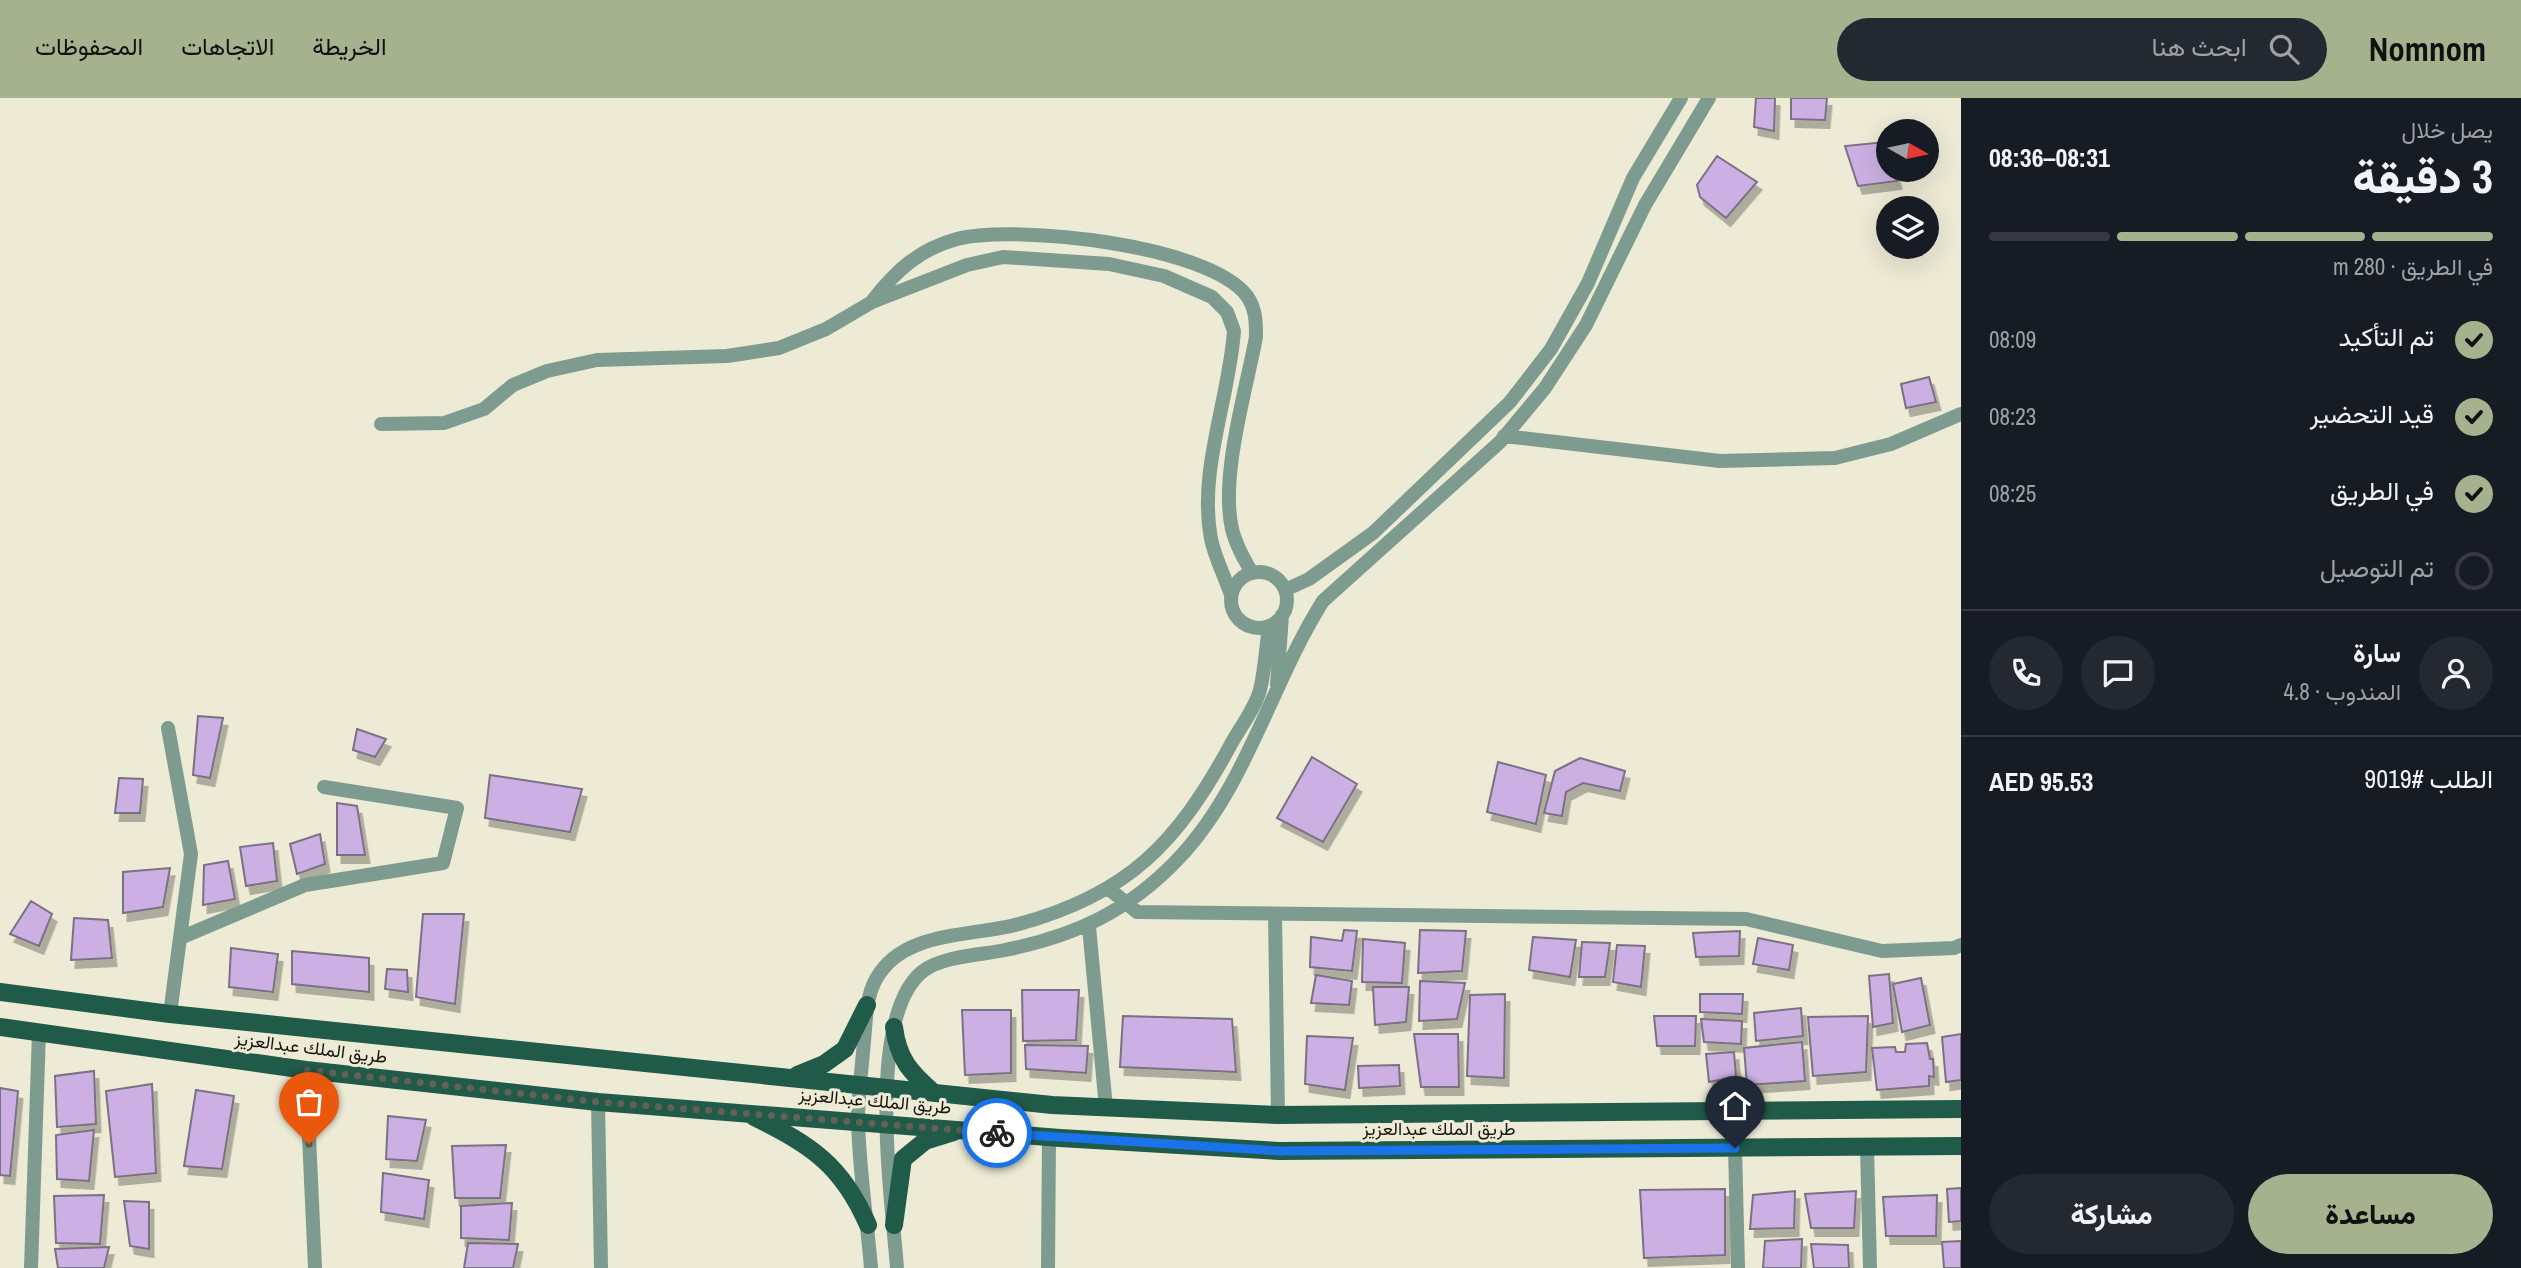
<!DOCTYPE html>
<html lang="ar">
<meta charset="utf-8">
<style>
body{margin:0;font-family:"Archivo Narrow",Vazirmatn,sans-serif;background:#242831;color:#f1f3f6;direction:rtl;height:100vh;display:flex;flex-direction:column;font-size:26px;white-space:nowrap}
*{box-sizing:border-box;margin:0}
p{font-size:23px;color:#9ea1a6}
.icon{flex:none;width:38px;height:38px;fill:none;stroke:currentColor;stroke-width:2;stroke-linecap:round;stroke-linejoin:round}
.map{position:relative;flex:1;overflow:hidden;direction:ltr}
.side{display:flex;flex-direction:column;background:#171b24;width:560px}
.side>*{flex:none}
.needle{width:46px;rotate:99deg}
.buttons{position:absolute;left:1876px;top:21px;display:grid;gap:14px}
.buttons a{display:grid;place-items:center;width:63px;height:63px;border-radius:50%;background:#171b24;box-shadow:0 7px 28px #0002;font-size:35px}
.pin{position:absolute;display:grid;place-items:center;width:60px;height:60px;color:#fff;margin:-72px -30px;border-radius:50% 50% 50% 0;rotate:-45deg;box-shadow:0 0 7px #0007}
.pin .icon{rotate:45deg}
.courier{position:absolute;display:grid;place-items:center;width:70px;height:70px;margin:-35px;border:5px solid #1a73e8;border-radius:50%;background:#fff;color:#222;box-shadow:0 2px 9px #0007}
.headline em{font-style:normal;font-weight:800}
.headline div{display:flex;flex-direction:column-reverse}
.headline{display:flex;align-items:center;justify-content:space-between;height:119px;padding:0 28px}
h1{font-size:46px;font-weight:800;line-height:52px}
.bar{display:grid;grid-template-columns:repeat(4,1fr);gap:10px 7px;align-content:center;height:84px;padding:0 28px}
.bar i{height:9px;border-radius:5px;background:#363941}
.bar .current{background:#a6b28e}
.bar p{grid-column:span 4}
.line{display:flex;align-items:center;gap:18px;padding:0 28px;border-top:2px solid #363941}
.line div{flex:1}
.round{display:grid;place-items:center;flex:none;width:74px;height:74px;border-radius:37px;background:#242831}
ol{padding:0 28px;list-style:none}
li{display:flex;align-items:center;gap:21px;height:77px}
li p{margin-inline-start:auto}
li .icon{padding:7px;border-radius:50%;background:#a6b28e;color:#111;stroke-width:4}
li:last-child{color:#9ea1a6}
li i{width:38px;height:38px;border:4px solid #363941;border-radius:50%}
.cta{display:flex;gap:14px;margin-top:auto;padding:14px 28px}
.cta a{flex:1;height:80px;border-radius:42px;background:#a6b28e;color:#111;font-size:28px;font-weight:800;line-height:80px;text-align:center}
.cta a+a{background:#242831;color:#f1f3f6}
header{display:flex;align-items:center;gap:42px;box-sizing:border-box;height:98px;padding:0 35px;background:#a6b28e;color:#111}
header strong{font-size:33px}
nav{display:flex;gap:38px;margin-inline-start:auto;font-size:24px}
.search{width:490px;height:63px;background:#242831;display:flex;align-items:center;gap:18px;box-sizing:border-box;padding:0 24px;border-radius:38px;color:#9ea1a6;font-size:26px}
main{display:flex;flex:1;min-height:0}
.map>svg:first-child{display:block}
.building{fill:#ccb0e4;stroke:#7a7182;stroke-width:2;filter:url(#shadow)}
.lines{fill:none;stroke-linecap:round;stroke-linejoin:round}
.minor{stroke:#7e9b90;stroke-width:14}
.primary{stroke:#205a49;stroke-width:18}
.done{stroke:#636054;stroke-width:7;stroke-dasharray:0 12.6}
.route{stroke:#1a73e8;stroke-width:9}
.labels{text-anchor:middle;stroke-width:6;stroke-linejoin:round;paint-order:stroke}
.street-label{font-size:18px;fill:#18160f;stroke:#edead5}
</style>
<header>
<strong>Nomnom</strong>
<div class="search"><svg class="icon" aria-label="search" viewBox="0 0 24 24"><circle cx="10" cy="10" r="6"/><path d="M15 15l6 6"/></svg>ابحث هنا</div>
<nav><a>الخريطة</a><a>الاتجاهات</a><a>المحفوظات</a></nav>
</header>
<main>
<section class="side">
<div class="headline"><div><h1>3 دقيقة</h1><p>يصل خلال</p></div><em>08:31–08:36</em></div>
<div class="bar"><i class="current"></i><i class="current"></i><i class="current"></i><i></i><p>في الطريق · 280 m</p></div>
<ol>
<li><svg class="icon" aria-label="check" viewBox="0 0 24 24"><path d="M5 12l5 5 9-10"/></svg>تم التأكيد<p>08:09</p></li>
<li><svg class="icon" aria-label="check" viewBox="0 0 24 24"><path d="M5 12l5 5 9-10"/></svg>قيد التحضير<p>08:23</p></li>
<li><svg class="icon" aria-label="check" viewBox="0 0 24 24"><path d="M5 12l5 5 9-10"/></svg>في الطريق<p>08:25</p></li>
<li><i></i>تم التوصيل</li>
</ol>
<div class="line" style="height:126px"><a class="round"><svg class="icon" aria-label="person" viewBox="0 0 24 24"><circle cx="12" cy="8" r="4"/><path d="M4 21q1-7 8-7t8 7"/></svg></a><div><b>سارة</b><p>المندوب · 4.8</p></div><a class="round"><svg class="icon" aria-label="chat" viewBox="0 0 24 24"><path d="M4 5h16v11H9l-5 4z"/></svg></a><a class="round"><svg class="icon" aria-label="phone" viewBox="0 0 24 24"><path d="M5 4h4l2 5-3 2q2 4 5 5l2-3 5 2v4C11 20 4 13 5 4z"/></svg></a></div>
<div class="line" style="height:91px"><div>الطلب #9019</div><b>AED 95.53</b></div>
<div class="cta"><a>مساعدة</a><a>مشاركة</a></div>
</section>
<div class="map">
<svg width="1961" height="1170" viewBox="0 0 1961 1170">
<defs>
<filter id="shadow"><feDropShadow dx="4.5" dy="8" stdDeviation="0" flood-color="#0004"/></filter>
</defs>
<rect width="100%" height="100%" fill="#edead5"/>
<!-- building -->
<path class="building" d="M1756 0H1775L1774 33 1754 29Z
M1791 0H1827L1825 22 1791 21Z
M1885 44 1888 72H1894L1897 83 1858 88 1845 48Z
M1717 58 1757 84 1726 120 1700 99 1697 87Z
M1929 279 1936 304 1906 310 1901 286Z
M198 618 223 620 210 680 193 677Z
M357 631 386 641 375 659 353 652Z
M1312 659 1357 686 1323 744 1277 720Z
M1580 660 1625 673 1620 693 1583 685 1566 694 1562 718 1544 715 1555 673Z
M1498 664 1546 677 1536 726 1487 714Z
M490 677 582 691 570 734 485 720Z
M119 680 143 681 140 715H115Z
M337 705 357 708 365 757H337Z
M320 736 325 766 297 776 290 746Z
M273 745 277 783 246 788 240 749Z
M228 763 235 801 203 807 204 767Z
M170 770 163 809 123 815V774Z
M31 803 52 816 39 848 10 836Z
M423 816H464L455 906 416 899Z
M74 820 108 822 112 860 71 862Z
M1344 832 1357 833 1352 873 1310 869 1311 839 1342 843Z
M1420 832 1466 833 1462 873 1418 875Z
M1740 833 1739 858 1696 859 1693 835Z
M1533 839 1576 842 1570 879 1529 872Z
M1758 840 1793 847 1789 872 1753 866Z
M1363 841 1405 845 1402 885 1362 884Z
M1582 844 1610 845 1605 879H1579Z
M1617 847 1645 848 1641 889 1613 884Z
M231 850 278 856 273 894 229 889Z
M292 853 369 860V894L292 886Z
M387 871 407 872 408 894 385 891Z
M1889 876 1893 925 1873 929 1869 878Z
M1316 877 1352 883 1349 907 1311 905Z
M1921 880 1930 927 1902 934 1893 886Z
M1420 883 1465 885 1457 921 1419 923Z
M1373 889H1409L1406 924 1375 927Z
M1022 892H1079L1076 942 1023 943Z
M1505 896 1504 980 1467 978 1470 897Z
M1700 896H1743L1742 916 1700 914Z
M1801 910 1803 938 1756 943 1754 915Z
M962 912H1011V975L965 977Z
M1123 918 1232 921 1236 974 1120 969Z
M1654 918H1696L1695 948H1657Z
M1868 918 1866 974 1813 978 1808 919Z
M1701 921 1742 923 1741 946 1704 944Z
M1414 936H1458L1459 989H1421Z
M1961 936V982L1946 984 1942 939Z
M1307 938 1353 940 1345 992 1305 986Z
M1802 944 1805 983 1747 987 1744 950Z
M1927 945 1930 961H1933L1934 979 1929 978V988L1877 992 1872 950 1895 949 1896 954H1905L1906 946Z
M1025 947 1088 948 1086 975 1026 971Z
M1734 954 1736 979 1709 984 1706 956Z
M1399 967 1400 988 1359 990 1358 968Z
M94 973 96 1026 57 1029 55 978Z
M152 986 156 1075 115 1079 106 993Z
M0 990 18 993 10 1078 0 1077Z
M196 992 234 998 222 1071 184 1068Z
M388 1018 426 1022 417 1063 386 1061Z
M94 1032 89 1083 57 1081 56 1037Z
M506 1047 500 1100H455L452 1048Z
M383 1075 429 1082 424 1121 381 1114Z
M1961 1090V1123L1949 1124 1947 1091Z
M1725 1091V1157L1644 1160 1640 1092Z
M1795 1093 1794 1130 1750 1131 1753 1097Z
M1856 1093 1854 1130H1811L1805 1096Z
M104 1097 100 1146 56 1145 54 1098Z
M1937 1097 1936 1138H1886L1883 1099Z
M124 1103 149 1104V1151L130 1148Z
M512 1105 509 1142 461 1140V1108Z
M1802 1141 1801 1170H1763L1765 1143Z
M1961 1143V1170H1944L1942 1144Z
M468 1145 518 1146 513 1170H464Z
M1811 1146 1848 1147 1849 1170H1814Z
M109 1149 104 1170H58L55 1151Z"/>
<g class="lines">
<!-- minor -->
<path class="minor" d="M873 202C896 173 919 151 957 141 1016 126 1209 147 1247 198 1256 211 1256 224 1256 239 1246 293 1220 378 1232 431 1236 447 1244 461 1252 475
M381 326 444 325 484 311 513 287 547 273 597 262 727 258 779 250 826 231 872 204 967 167 1003 159 1109 166 1164 178 1212 199 1227 214 1234 233C1229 302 1198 373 1211 441 1215 460 1225 479 1231 497
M1504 338 1720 363 1835 360 1891 346 1961 316
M1231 502a28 28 0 1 1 56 0a28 28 0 1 1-56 0Z
M1285 492 1309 481 1373 435 1510 304 1551 251 1588 185 1633 80 1681 0
M1277 587 1282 517
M168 630 191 756 170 916
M1108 790 1137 814 1746 821 1882 853 1954 850 1961 847
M1275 816 1278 1017
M1089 829 1106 1010
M180 840 305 787 443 765 457 710 324 689
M306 972 315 1170
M598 1004 601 1170
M1867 1049 1870 1170
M1735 1050 1738 1170
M31 1170 39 934
M871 1170C867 1121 859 1071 858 1022 858 996 862 969 864 943 866 922 866 899 876 881 903 832 972 839 1019 826 1129 796 1177 745 1230 648 1239 631 1255 611 1260 592 1265 572 1266 549 1269 529
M897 1170C892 1102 865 919 923 873 943 858 981 857 1005 852 1075 838 1129 813 1179 760 1247 688 1271 585 1323 503L1500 344 1545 290 1586 227 1645 107 1709 0
M1048 1170 1049 1039"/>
<!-- primary -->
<path class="primary" d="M0 894 170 916 1052 1007 1278 1017 1961 1011
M0 929 306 972 598 1004 1060 1040 1279 1053 1961 1048
M894 929C898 961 910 974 934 995
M797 977 824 966 845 951 867 907
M754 1019C811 1047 842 1067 868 1127
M894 1127 903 1061 925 1043 954 1034"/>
</g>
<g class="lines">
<!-- done -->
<path class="done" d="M309 1046 306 972 598 1004 997 1035"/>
<!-- route -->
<path class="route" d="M997 1035 1279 1053 1735 1050"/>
</g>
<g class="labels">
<!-- street labels -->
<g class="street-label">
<text transform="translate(311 950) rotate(7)" y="6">طريق الملك عبدالعزيز</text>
<text transform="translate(875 1003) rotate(5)" y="6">طريق الملك عبدالعزيز</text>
<text x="1439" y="1037">طريق الملك عبدالعزيز</text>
</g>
</g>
</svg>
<div class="buttons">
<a><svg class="needle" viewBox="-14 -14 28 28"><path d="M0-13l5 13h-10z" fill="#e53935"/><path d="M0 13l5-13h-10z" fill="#9ea1a6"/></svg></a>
<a><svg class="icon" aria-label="layers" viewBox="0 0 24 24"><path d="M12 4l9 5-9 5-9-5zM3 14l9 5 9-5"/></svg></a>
</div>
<div class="pin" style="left:309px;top:1046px;background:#ea580c"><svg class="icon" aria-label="bag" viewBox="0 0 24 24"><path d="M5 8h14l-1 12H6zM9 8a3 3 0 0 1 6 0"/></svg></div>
<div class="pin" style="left:1735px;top:1050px;background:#1f2937"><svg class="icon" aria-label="home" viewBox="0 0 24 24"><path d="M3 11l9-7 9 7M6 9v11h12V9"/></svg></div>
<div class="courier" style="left:997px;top:1035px"><svg class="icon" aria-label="bike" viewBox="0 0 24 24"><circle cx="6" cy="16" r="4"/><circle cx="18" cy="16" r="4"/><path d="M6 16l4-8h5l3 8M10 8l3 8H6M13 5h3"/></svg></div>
</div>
</main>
